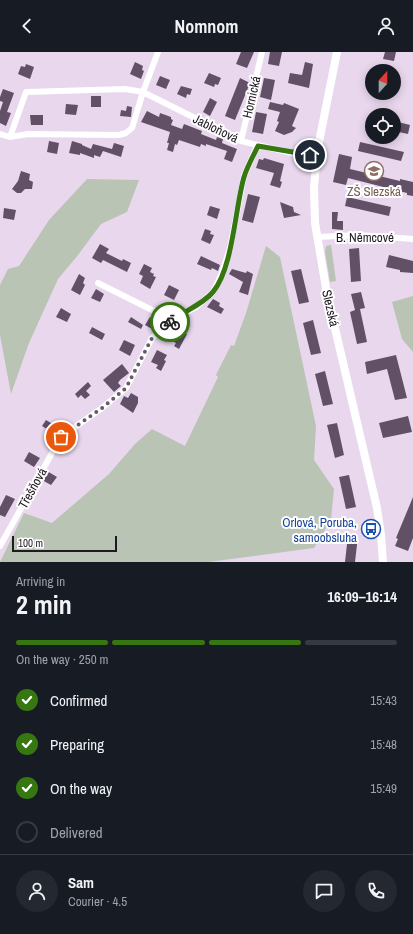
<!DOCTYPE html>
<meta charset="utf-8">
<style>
body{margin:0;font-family:"Archivo Narrow",sans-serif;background:#242831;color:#f1f3f6;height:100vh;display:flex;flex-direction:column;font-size:15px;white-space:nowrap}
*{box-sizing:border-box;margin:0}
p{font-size:13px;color:#9ea1a6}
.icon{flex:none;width:22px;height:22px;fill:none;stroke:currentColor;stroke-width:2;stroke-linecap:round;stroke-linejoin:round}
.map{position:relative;height:510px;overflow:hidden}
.drawer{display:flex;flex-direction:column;background:#171b24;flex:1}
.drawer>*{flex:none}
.needle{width:26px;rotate:21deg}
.fabs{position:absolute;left:365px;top:12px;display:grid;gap:8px}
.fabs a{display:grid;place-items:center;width:36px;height:36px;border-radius:50%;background:#171b24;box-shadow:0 2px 10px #0003;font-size:20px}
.scale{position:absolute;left:12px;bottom:10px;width:105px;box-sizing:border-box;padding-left:4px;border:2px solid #1f1921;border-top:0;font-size:11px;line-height:14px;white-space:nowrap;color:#1f1921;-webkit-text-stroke:3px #fff;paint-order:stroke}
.pin{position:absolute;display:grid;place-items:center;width:34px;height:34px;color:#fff;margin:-17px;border:2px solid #fff;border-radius:50%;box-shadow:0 1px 4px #0007}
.courier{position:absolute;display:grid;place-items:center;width:40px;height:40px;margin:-20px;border:3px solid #377712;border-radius:50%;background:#fff;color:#222;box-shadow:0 1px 5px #0007}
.head em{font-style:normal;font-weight:700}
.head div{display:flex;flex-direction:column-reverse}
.head{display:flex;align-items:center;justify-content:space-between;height:68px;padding:0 16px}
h1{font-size:26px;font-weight:700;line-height:30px}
.bar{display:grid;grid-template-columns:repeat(4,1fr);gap:6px 4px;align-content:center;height:48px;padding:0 16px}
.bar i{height:5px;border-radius:3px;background:#363941}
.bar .on{background:#377712}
.bar p{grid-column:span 4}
.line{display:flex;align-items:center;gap:10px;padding:0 16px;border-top:1px solid #363941}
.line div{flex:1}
.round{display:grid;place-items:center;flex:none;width:42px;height:42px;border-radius:21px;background:#242831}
ol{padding:0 16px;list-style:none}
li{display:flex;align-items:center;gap:12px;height:44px}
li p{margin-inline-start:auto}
li .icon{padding:4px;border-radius:50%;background:#377712;color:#fff;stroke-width:4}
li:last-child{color:#9ea1a6}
li i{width:22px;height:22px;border:2px solid #363941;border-radius:50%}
header{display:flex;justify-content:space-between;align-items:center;height:52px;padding:0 16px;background:#171b24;font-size:18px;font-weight:700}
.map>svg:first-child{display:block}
.green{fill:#b9c4b4}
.building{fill:#615066}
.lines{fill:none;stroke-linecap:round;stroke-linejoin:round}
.street{stroke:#fff;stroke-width:6}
.secondary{stroke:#fff;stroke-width:8}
.done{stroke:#665c69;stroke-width:4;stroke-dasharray:0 7.2}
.route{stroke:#377712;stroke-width:5}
.labels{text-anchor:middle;stroke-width:4;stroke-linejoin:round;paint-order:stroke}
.street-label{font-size:13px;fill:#1f1921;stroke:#fff}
.education-label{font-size:13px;fill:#785e54;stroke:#fff}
.transit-label{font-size:13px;fill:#164399;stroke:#fff;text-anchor:end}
</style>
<header><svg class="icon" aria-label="back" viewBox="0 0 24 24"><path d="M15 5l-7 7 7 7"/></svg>Nomnom<svg class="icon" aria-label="person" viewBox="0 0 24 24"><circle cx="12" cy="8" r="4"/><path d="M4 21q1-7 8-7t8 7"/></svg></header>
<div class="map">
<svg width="413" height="510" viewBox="0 0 413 510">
<rect width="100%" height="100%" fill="#e9d7ee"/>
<!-- green -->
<path class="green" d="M87 127 139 128 127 160 101 172 78 203 58 227 29 291 11 342 0 283V233L8 217 19 214 49 168Z
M331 193 336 229 330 230 325 200 326 194Z
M266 194 280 205 316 374 314 408 334 437 331 468 314 496 208 510H0L24 461 52 471 109 422 135 392 152 377 185 394 218 325 216 323 231 293 234 294 246 261Z
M413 244V300L402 287 392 250Z"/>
<!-- building -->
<path class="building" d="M241 0H254L247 16 236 12Z
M270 0H282L279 14 268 12Z
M385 0H396L394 9 383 7Z
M135 10 143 14 142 18 144 19 141 27 130 22Z
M305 10 313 12 309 36 288 31 290 21 302 23Z
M26 12 34 15 30 27 18 22 21 14 25 15Z
M209 21 221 26 218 33 215 32 214 35 204 31Z
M160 24 170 28 166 37 156 33Z
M240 26 250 31 235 68 225 64Z
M264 26 275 28 271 48 260 45Z
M181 34 192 37 190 43 187 42 186 46 177 42Z
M3 37 14 41 7 60 11 61 6 74 0 71V59L3 50 0 49V45Z
M91 44H101V55H91Z
M210 46 217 50 210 64 203 60Z
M270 50 283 53 284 51 299 57 292 74 296 76 292 80 284 83 275 79 279 70 277 69 280 60 268 57Z
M66 52 78 53 76 63 65 62Z
M127 54 132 55 131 65 120 64 121 58 126 59Z
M147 59 159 65 160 61 171 65V67L173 68 171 73 182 77 184 72 202 79 201 82 216 88 217 85 223 87 222 91 237 97 232 110 224 107 227 99 206 92V94L201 92 200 95 179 88 177 93 175 92 173 100 167 98 169 91H167L170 80 141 70Z
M256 60 267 62 263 82 252 80Z
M30 63H43V73H31Z
M394 69 410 73 408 82 394 79Z
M49 89 59 91 57 102 47 100Z
M72 89 82 92V93L91 97 93 92 112 97 114 91 124 94 121 105 103 99 100 105 94 103V106L80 101V103L69 101Z
M360 90 404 100 401 109 358 99Z
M339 102 352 105 350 117 400 129V127L413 130V144L407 143V141L348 126 346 133 333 130Z
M264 106 284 112 280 129 282 130 280 136 270 133 274 121 256 116 259 107 263 108Z
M21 119 30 122 29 128 33 130 32 137H25L21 141H17L12 137 18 129Z
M248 142 260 145 253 171 242 168Z
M347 145 391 155 389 164 345 154Z
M280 150 293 155 294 160 301 163 284 166Z
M210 154 220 157 217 167 207 163Z
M4 156 16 158 14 168 3 166Z
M332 160H338L337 169H343V178L332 177Z
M205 177 211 179 210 182 214 183 210 192 201 188Z
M100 192 109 197 106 201 122 209 123 207 131 211 127 220 103 208 101 211 92 206Z
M359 196 361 229 351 230 349 197Z
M389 203 413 209V221L400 220V218L386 215Z
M201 204 220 213 218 219 212 216 211 218 197 212Z
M144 212 152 216 150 220 154 222 153 224 156 225 150 237 140 231 143 224 139 222Z
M232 217 246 221 247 219 253 222 248 243 239 240 243 230 229 222Z
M301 217 309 250 299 252 291 219Z
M79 222 85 226 83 231 85 233 80 243 71 238Z
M169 233 179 238 174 248 164 243Z
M96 237 104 242 100 250 91 246Z
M361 240 365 256 360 257 367 290 357 292 350 260 355 258 351 242Z
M213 247 220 251 219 254 224 257 221 262 207 255Z
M61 256 71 262 67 270 56 265Z
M131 265 143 273 141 277 128 270Z
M150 265 157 269 152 277 145 273Z
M313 268 321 301 311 303 303 271Z
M92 275 105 282 102 288 89 281Z
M175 276 187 282 179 297 174 294 176 291 169 287Z
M124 288 135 293 130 304 119 298Z
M157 298 167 303 164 308 166 309 161 319 156 316 158 313 151 310Z
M396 303 407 346 395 348 387 317 367 322 365 310Z
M122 312 129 321 120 328 118 331 121 334 114 340 103 328Z
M325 319 333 352 323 354 315 322Z
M88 330 91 334 86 339 90 343 85 347 81 343 78 346 75 342Z
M131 341 138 345V351L133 361 120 352 124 344 128 346Z
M408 364 412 380 383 386 379 371Z
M46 368 59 376 55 382 42 374Z
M337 371 344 403 335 406 327 373Z
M29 400 40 406 34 415 24 409Z
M47 419 57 425 51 433 42 428Z
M349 423 356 455 346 457 339 425Z
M6 443 15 447 5 465 0 463V455Z
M413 445V486L408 499 395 494 398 487 396 486Z
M348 483 358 484 355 510H345Z"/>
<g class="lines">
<!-- street -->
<path class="street" d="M0 82 10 85 28 82 119 83 126 81 132 76 143 40 158 0
M10 85 26 40 125 37 143 40 241 89 296 102 316 104
M241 89 262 0
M317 185 359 183 413 187
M98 231 172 268
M0 494 61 385 102 356 126 336 152 286 172 268 196 255 213 240 222 221 230 196 244 124 257 94"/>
<!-- secondary -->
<path class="secondary" d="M337 0 317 100 314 136 315 171 327 242 377 456 381 483 383 510"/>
</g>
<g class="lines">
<!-- done -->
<path class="done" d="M61 385 102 356 126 336 152 286 170 270"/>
<!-- route -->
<path class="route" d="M170 270C183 259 201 254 213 240 233 216 235 156 244 125 247 115 253 104 258 94L310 103"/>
</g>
<!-- icons -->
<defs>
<g id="school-ring" transform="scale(1)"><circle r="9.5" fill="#fff" stroke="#8d6e63" stroke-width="1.5"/><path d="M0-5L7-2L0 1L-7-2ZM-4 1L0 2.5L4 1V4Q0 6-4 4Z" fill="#8d6e63"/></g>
<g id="bus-ring" transform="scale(1)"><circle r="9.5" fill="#fff" stroke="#1a4fb4" stroke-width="1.5"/><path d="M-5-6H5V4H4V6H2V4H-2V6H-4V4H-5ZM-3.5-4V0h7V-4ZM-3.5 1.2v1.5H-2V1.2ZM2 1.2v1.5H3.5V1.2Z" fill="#1a4fb4"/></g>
</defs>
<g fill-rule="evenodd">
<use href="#school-ring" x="374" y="119"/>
<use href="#bus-ring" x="371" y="477"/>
</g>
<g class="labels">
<!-- street labels -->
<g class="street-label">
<text transform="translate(251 45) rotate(-77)" y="5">Hornická</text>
<text transform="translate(216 76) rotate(26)" y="5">Jabloňová</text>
<text x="365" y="190">B. Němcové</text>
<text transform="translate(331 256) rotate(77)" y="5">Slezská</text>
<text transform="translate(32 436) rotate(-61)" y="5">Třešňová</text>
</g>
<!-- education labels -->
<g class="education-label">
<text x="374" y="144">ZŠ Slezská</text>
</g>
<!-- transit labels -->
<g class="transit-label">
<text x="357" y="475">Orlová, Poruba,<tspan x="357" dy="15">samoobsluha</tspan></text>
</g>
</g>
</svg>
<div class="fabs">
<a><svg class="needle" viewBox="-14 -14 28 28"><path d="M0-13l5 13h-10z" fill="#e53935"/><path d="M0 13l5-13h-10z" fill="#9ea1a6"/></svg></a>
<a><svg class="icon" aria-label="locate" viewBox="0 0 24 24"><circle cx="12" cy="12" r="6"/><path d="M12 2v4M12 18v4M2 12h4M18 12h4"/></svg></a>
</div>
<div class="scale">100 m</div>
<div class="pin" style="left:61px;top:385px;background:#ea580c"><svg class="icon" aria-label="bag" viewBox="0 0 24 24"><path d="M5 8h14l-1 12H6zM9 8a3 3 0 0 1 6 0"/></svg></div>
<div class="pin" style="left:310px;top:103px;background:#1f2937"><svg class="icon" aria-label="home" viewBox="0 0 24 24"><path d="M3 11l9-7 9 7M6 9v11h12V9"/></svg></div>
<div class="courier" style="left:170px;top:270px"><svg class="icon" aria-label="bike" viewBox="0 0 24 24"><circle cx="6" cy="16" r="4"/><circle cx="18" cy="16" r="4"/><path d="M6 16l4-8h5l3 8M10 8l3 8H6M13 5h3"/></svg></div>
</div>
<section class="drawer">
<div class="head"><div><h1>2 min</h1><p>Arriving in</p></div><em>16:09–16:14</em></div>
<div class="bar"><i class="on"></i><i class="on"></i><i class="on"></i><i></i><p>On the way · 250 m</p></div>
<ol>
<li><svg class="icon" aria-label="check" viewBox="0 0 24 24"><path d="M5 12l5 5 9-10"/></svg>Confirmed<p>15:43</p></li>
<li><svg class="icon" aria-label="check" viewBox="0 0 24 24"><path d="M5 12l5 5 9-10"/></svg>Preparing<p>15:48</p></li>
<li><svg class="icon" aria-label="check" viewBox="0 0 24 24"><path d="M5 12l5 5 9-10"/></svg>On the way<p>15:49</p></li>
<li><i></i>Delivered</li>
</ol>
<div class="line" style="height:72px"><a class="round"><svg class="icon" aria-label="person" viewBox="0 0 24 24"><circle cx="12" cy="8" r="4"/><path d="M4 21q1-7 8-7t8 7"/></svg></a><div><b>Sam</b><p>Courier · 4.5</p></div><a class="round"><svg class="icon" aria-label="chat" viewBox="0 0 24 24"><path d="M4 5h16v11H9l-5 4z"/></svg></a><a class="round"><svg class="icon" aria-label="phone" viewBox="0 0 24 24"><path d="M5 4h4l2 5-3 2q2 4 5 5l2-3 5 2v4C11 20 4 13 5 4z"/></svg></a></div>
</section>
